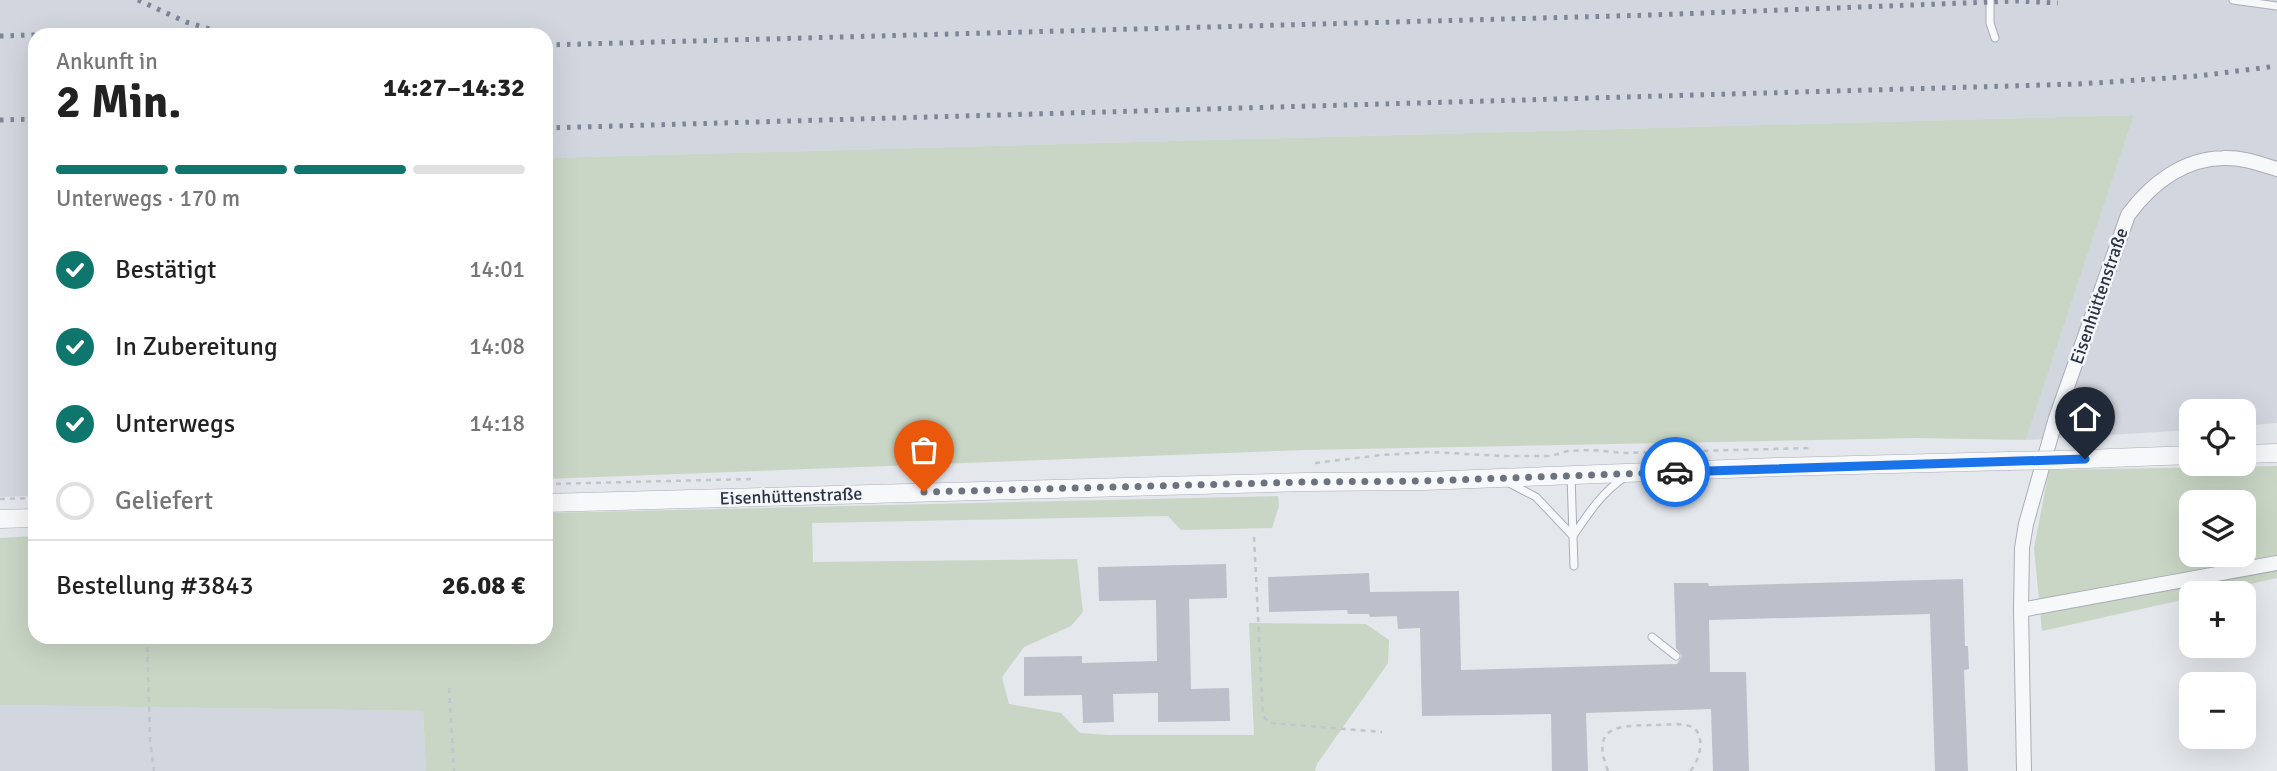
<!DOCTYPE html>
<html lang="de">
<meta charset="utf-8">
<style>
body{margin:0;font-family:Signika,sans-serif;background:#f2f2f2;color:#222;height:100vh;display:flex;flex-direction:column;font-size:26px;white-space:nowrap}
*{box-sizing:border-box;margin:0}
p{font-size:23px;color:#767676}
.icon{flex:none;width:38px;height:38px;fill:none;stroke:currentColor;stroke-width:2;stroke-linecap:round;stroke-linejoin:round}
.map{position:relative;flex:1;overflow:hidden}
.sheet{position:absolute;left:28px;top:28px;width:525px;height:616px;display:flex;flex-direction:column;background:#fff;border-radius:21px;box-shadow:0 7px 28px #0002}
.sheet>*{flex:none}
.controls{position:absolute;left:2179px;top:399px;display:grid;gap:14px}
.controls a{display:grid;place-items:center;width:77px;height:77px;border-radius:14px;background:#fff;box-shadow:0 7px 28px #0002;font-size:35px}
.pin{position:absolute;display:grid;place-items:center;width:60px;height:60px;color:#fff;margin:-72px -30px;border-radius:50% 50% 50% 0;rotate:-45deg;box-shadow:0 0 7px #0007}
.pin .icon{rotate:45deg}
.courier{position:absolute;display:grid;place-items:center;width:70px;height:70px;margin:-35px;border:5px solid #1a73e8;border-radius:50%;background:#fff;color:#222;box-shadow:0 2px 9px #0007}
.head em{font-style:normal;font-weight:700}
.head div{display:flex;flex-direction:column-reverse}
.head{display:flex;align-items:center;justify-content:space-between;height:119px;padding:0 28px}
h1{font-size:46px;font-weight:700;line-height:52px}
.bar{display:grid;grid-template-columns:repeat(4,1fr);gap:10px 7px;align-content:center;height:84px;padding:0 28px}
.bar i{height:9px;border-radius:5px;background:#e0e0e0}
.bar .active{background:#0f766e}
.bar p{grid-column:span 4}
.line{display:flex;align-items:center;gap:18px;padding:0 28px;border-top:2px solid #e0e0e0}
.line div{flex:1}
ol{padding:0 28px;list-style:none}
li{display:flex;align-items:center;gap:21px;height:77px}
li p{margin-inline-start:auto}
li .icon{padding:7px;border-radius:50%;background:#0f766e;color:#fff;stroke-width:4}
li:last-child{color:#767676}
li i{width:38px;height:38px;border:4px solid #e0e0e0;border-radius:50%}
.map>svg:first-child{display:block}
.built{fill:#d2d6de}
.green{fill:#c9d6c5;fill-rule:evenodd}
.building{fill:#bbc0ca}
.lines{fill:none;stroke-linecap:round;stroke-linejoin:round}
.service-casing{stroke:#a9aeb7;stroke-width:9}
.minor-casing{stroke:#a9aeb7;stroke-width:16}
.tertiary-casing{stroke:#a9aeb7;stroke-width:19}
.path{stroke:#c2c5cb;stroke-width:2.5;stroke-dasharray:5 5;stroke-linecap:butt}
.service{stroke:#f7f8fa;stroke-width:7}
.minor{stroke:#f7f8fa;stroke-width:14}
.tertiary{stroke:#f7f8fa;stroke-width:18}
.rail{stroke:#7d8696;stroke-width:5;stroke-dasharray:3.5 7;stroke-linecap:butt}
.tertiary-bridge-casing{stroke:#a9aeb7;stroke-width:19;stroke-linecap:butt}
.tertiary-bridge{stroke:#f7f8fa;stroke-width:18}
.done{stroke:#6c737f;stroke-width:7;stroke-dasharray:0 12.6}
.route{stroke:#1a73e8;stroke-width:9}
.labels{text-anchor:middle;stroke-width:5;stroke-linejoin:round;paint-order:stroke}
.street-label{font-size:18px;fill:#2b3445;stroke:#f4f6f9}
</style>
<div class="map">
<svg width="2277" height="771" viewBox="0 0 2277 771">
<rect width="100%" height="100%" fill="#e4e7ec"/>
<!-- built -->
<path class="built" d="M0 0H2277V423L2244 426V411H2191V430L2026 440 2134 115 546 158V35H35V496L0 497Z
M0 705 423 711 426 771H0Z"/>
<!-- green -->
<path class="green" d="M2134 115 2026 440 1915 438 1304 450 546 479V158Z
M2277 466V578L2210 593H2191V598L2042 631 2034 548 2049 470ZM2191 502H2244V555H2191Z
M1278 496 1279 506 1272 528 1181 530 1168 516 812 523 813 562 1077 559 1083 612 1071 626 1024 647 1002 677 1009 704 1061 713 1080 733 1109 735H1254L1249 623 1366 624 1389 640 1388 663 1317 764 1315 771H426L423 711 0 705V538L35 536V637H546V513Z"/>
<!-- building -->
<path class="building" d="M1226 564 1227 598 1189 599 1191 689 1229 688 1230 721 1158 722V693L1113 694 1114 722 1083 723 1082 695 1024 696V657L1082 656V663L1157 661 1156 600 1099 601 1098 567Z
M1369 573 1370 592 1459 591 1461 670 1677 664 1682 656 1676 648 1674 583H1708L1709 586 1963 579 1965 646H1968L1969 669 1964 670 1968 771H1935L1930 614 1709 620 1710 672H1746L1749 771H1713L1711 709 1586 713 1588 771H1552L1551 714 1422 716 1420 628 1398 629 1397 616 1370 617 1369 614H1348L1347 610 1269 612 1268 577Z"/>
<g class="lines">
<!-- service casing -->
<g class="service-casing">
<path id="service" d="M1990 0V23L1995 38
M2233 0 2277 6
M1571 476 1574 566
M1509 483 1536 497 1573 536C1588 514 1602 492 1625 477
M1652 637 1676 656"/>
</g>
<!-- minor casing -->
<g class="minor-casing">
<path id="minor" d="M2021 610 2277 563
M2024 771 2021 610 2022 548 2026 524 2056 418 2128 215C2151 184 2183 159 2223 158 2242 157 2260 164 2277 169"/>
</g>
<!-- tertiary casing -->
<g class="tertiary-casing">
<path id="tertiary" d="M2244 454 2277 453
M2059 460 2191 455
M546 503 1305 482 1424 481 1777 467 2008 461
M0 519 35 518"/>
</g>
<!-- path -->
<path class="path" d="M1315 463 1381 455 1431 452 1502 456H1551L1568 451 1592 450 1624 453 1811 448
M546 484 752 479
M0 499 35 498
M1254 537 1263 716 1270 723 1382 732
M147 637 150 740 154 771
M449 688 454 771
M1608 771C1590 725 1618 726 1654 725 1664 725 1682 722 1692 727 1707 735 1699 762 1690 771"/>
<!-- service -->
<use href="#service" class="service"/>
<!-- minor -->
<use href="#minor" class="minor"/>
<!-- tertiary -->
<use href="#tertiary" class="tertiary"/>
<!-- rail -->
<path class="rail" d="M138 0 186 22 229 35
M0 36 99 33 142 35
M546 45 1652 15 2017 1 2058 3
M0 120 35 119
M546 128 2079 84 2198 76 2277 66"/>
<!-- tertiary-bridge casing -->
<g class="tertiary-bridge-casing">
<path id="tertiary-bridge" d="M2008 461 2059 460"/>
</g>
<!-- tertiary-bridge -->
<use href="#tertiary-bridge" class="tertiary-bridge"/>
</g>
<g class="lines">
<!-- done -->
<path class="done" d="M924 492 1305 482 1424 481 1675 472"/>
<!-- route -->
<path class="route" d="M1675 472 2085 459"/>
</g>
<g class="labels">
<!-- street labels -->
<g class="street-label">
<text transform="translate(2099 296) rotate(-71)" y="6">Eisenhüttenstraße</text>
<text transform="translate(791 496) rotate(-2)" y="6">Eisenhüttenstraße</text>
</g>
</g>
</svg>
<div class="controls">
<a><svg class="icon" aria-label="locate" viewBox="0 0 24 24"><circle cx="12" cy="12" r="6"/><path d="M12 2v4M12 18v4M2 12h4M18 12h4"/></svg></a>
<a><svg class="icon" aria-label="layers" viewBox="0 0 24 24"><path d="M12 4l9 5-9 5-9-5zM3 14l9 5 9-5"/></svg></a>
<a>+</a>
<a>−</a>
</div>
<div class="pin" style="left:924px;top:492px;background:#ea580c"><svg class="icon" aria-label="bag" viewBox="0 0 24 24"><path d="M5 8h14l-1 12H6zM9 8a3 3 0 0 1 6 0"/></svg></div>
<div class="pin" style="left:2085px;top:459px;background:#1f2937"><svg class="icon" aria-label="home" viewBox="0 0 24 24"><path d="M3 11l9-7 9 7M6 9v11h12V9"/></svg></div>
<div class="courier" style="left:1675px;top:472px"><svg class="icon" aria-label="car" viewBox="0 0 24 24"><path d="M5 17H2v-5l4-1 3-4h7l3 4 3 1v5h-3M9 17h6M6 11h13"/><circle cx="7" cy="17" r="2"/><circle cx="17" cy="17" r="2"/></svg></div>
<section class="sheet">
<div class="head"><div><h1>2 Min.</h1><p>Ankunft in</p></div><em>14:27–14:32</em></div>
<div class="bar"><i class="active"></i><i class="active"></i><i class="active"></i><i></i><p>Unterwegs · 170 m</p></div>
<ol>
<li><svg class="icon" aria-label="check" viewBox="0 0 24 24"><path d="M5 12l5 5 9-10"/></svg>Bestätigt<p>14:01</p></li>
<li><svg class="icon" aria-label="check" viewBox="0 0 24 24"><path d="M5 12l5 5 9-10"/></svg>In Zubereitung<p>14:08</p></li>
<li><svg class="icon" aria-label="check" viewBox="0 0 24 24"><path d="M5 12l5 5 9-10"/></svg>Unterwegs<p>14:18</p></li>
<li><i></i>Geliefert</li>
</ol>
<div class="line" style="height:91px"><div>Bestellung #3843</div><b>26.08 €</b></div>
</section>
</div>
